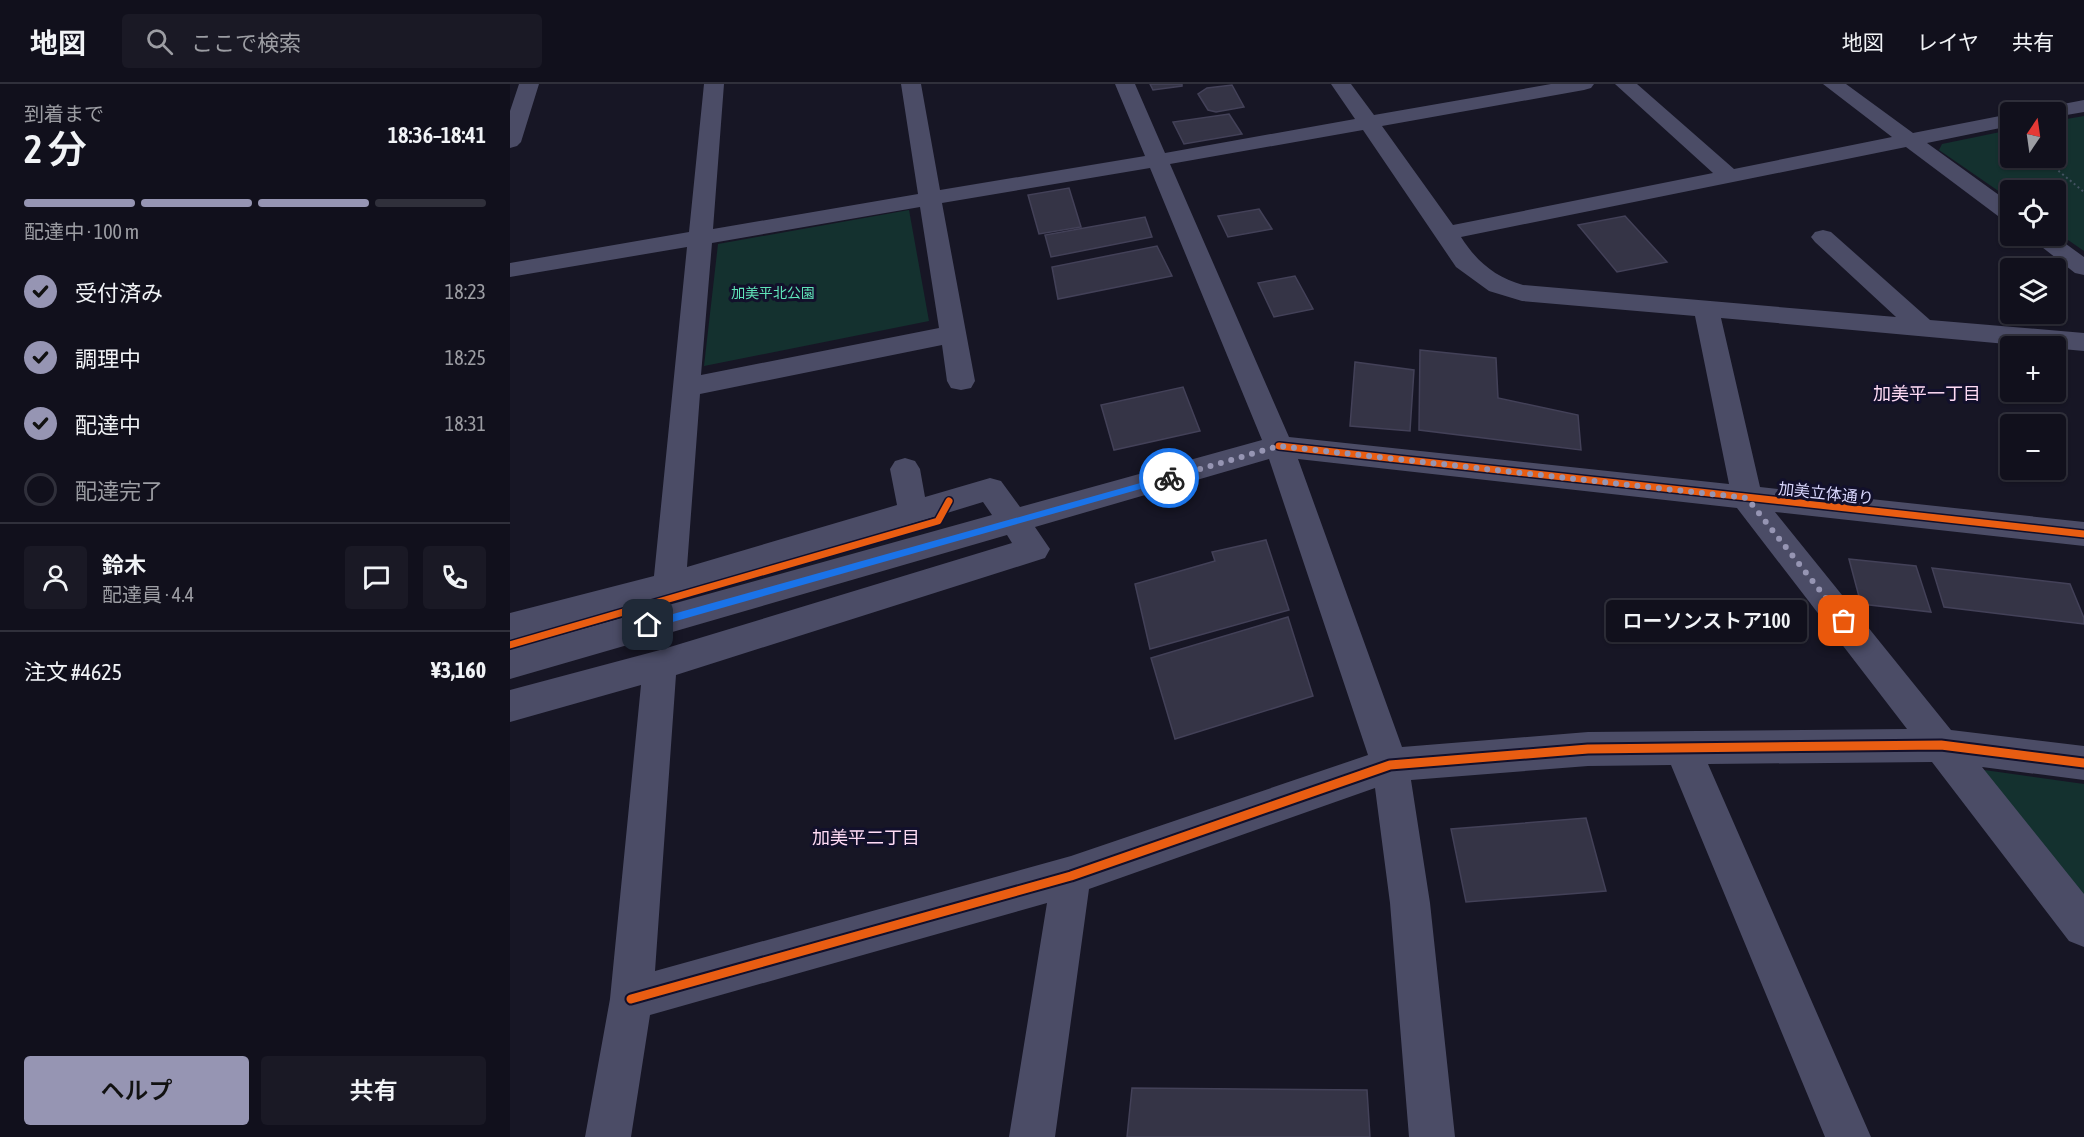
<!DOCTYPE html>
<html lang="ja">
<meta charset="utf-8">
<style>
body{margin:0;font-family:"Asap Condensed","Noto Sans JP",sans-serif;background:#1a1925;color:#f1f3f6;height:100vh;display:flex;flex-direction:column;font-size:22px;white-space:nowrap}
*{box-sizing:border-box;margin:0}
p{font-size:20px;color:#9c9da3}
.icon{flex:none;width:33px;height:33px;fill:none;stroke:currentColor;stroke-width:2;stroke-linecap:round;stroke-linejoin:round}
.map{position:relative;flex:1;overflow:hidden}
.drawer{display:flex;flex-direction:column;background:#11101c;width:510px}
.drawer>*{flex:none}
.needle{width:39px;rotate:13deg}
.tools{position:absolute;left:1490px;top:18px;display:grid;gap:12px}
.tools a{display:grid;place-items:center;width:66px;height:66px;border-radius:6px;background:#11101c;box-shadow:0 2px 4px #0004,0 0 0 2px #30303b;font-size:30px}
.pin{position:absolute;display:grid;place-items:center;width:51px;height:51px;color:#fff;margin:-26px;border-radius:12px;box-shadow:0 3px 9px #0006}
.courier{position:absolute;display:grid;place-items:center;width:60px;height:60px;margin:-30px;border:4px solid #1a73e8;border-radius:50%;background:#fff;color:#222;box-shadow:0 2px 8px #0007}
.bubble{position:absolute;height:42px;border-radius:6px;background:#11101c;box-shadow:0 2px 4px #0004,0 0 0 2px #30303b;font-size:20px;font-weight:600;line-height:42px;text-align:center}
.overview em{font-style:normal;font-weight:600}
.overview div{display:flex;flex-direction:column-reverse}
.overview{display:flex;align-items:center;justify-content:space-between;height:102px;padding:0 24px}
h1{font-size:39px;font-weight:600;line-height:45px}
.bar{display:grid;grid-template-columns:repeat(4,1fr);gap:9px 6px;align-content:center;height:72px;padding:0 24px}
.bar i{height:8px;border-radius:4px;background:#30303b}
.bar .selected{background:#9695b3}
.bar p{grid-column:span 4}
.line{display:flex;align-items:center;gap:15px;padding:0 24px;border-top:2px solid #30303b}
.line div{flex:1}
.round{display:grid;place-items:center;flex:none;width:63px;height:63px;border-radius:6px;background:#1a1925}
ol{padding:0 24px;list-style:none}
li{display:flex;align-items:center;gap:18px;height:66px}
li p{margin-inline-start:auto}
li .icon{padding:6px;border-radius:50%;background:#9695b3;color:#111;stroke-width:4}
li:last-child{color:#9c9da3}
li i{width:33px;height:33px;border:3px solid #30303b;border-radius:50%}
.cta{display:flex;gap:12px;margin-top:auto;padding:12px 24px}
.cta a{flex:1;height:69px;border-radius:6px;background:#9695b3;color:#111;font-size:24px;font-weight:600;line-height:69px;text-align:center}
.cta a+a{background:#1a1925;color:#f1f3f6}
header{display:flex;align-items:center;gap:36px;box-sizing:border-box;height:84px;padding:0 30px;background:#11101c;border-bottom:2px solid #30303b}
header strong{font-size:28px}
nav{display:flex;gap:33px;margin-inline-start:auto;font-size:21px}
.search{width:420px;height:54px;background:#1a1925;display:flex;align-items:center;gap:15px;box-sizing:border-box;padding:0 21px;border-radius:6px;color:#9c9da3;font-size:22px}
main{display:flex;flex:1;min-height:0}
.map>svg:first-child{display:block}
.green{fill:#14312f}
.building{fill:#353446;stroke:#434158;stroke-width:1.5}
.lines{fill:none;stroke-linecap:round;stroke-linejoin:round}
.path{stroke:#435261;stroke-width:2;stroke-dasharray:2 3;stroke-linecap:butt}
.minor{fill:#4b4c66;fill-rule:evenodd}
.cycleway-far1-casing{stroke:#12102b;stroke-width:10}
.cycleway-casing{stroke:#12102b;stroke-width:13}
.cycleway-far1{stroke:#e95d12;stroke-width:7}
.cycleway{stroke:#e95d12;stroke-width:9}
.route{fill:#1a73e8}
.done{stroke:#9695b3;stroke-width:6;stroke-dasharray:0 10.8}
.labels{text-anchor:middle;stroke-width:6;stroke-linejoin:round;paint-order:stroke}
.far-park-label{font-size:14px;fill:#60e4b9;stroke:#12102b}
.street-label{font-size:16px;fill:#dbd9ff;stroke:#12102b}
.neighbourhood-label{font-size:18px;fill:#ffdbf5;stroke:#12102b}
</style>
<header>
<strong>地図</strong>
<div class="search"><svg class="icon" aria-label="search" viewBox="0 0 24 24"><circle cx="10" cy="10" r="6"/><path d="M15 15l6 6"/></svg>ここで検索</div>
<nav><a>地図</a><a>レイヤ</a><a>共有</a></nav>
</header>
<main>
<section class="drawer">
<div class="overview"><div><h1>2 分</h1><p>到着まで</p></div><em>18:36–18:41</em></div>
<div class="bar"><i class="selected"></i><i class="selected"></i><i class="selected"></i><i></i><p>配達中 · 100 m</p></div>
<ol>
<li><svg class="icon" aria-label="check" viewBox="0 0 24 24"><path d="M5 12l5 5 9-10"/></svg>受付済み<p>18:23</p></li>
<li><svg class="icon" aria-label="check" viewBox="0 0 24 24"><path d="M5 12l5 5 9-10"/></svg>調理中<p>18:25</p></li>
<li><svg class="icon" aria-label="check" viewBox="0 0 24 24"><path d="M5 12l5 5 9-10"/></svg>配達中<p>18:31</p></li>
<li><i></i>配達完了</li>
</ol>
<div class="line" style="height:108px"><a class="round"><svg class="icon" aria-label="person" viewBox="0 0 24 24"><circle cx="12" cy="8" r="4"/><path d="M4 21q1-7 8-7t8 7"/></svg></a><div><b>鈴木</b><p>配達員 · 4.4</p></div><a class="round"><svg class="icon" aria-label="chat" viewBox="0 0 24 24"><path d="M4 5h16v11H9l-5 4z"/></svg></a><a class="round"><svg class="icon" aria-label="phone" viewBox="0 0 24 24"><path d="M5 4h4l2 5-3 2q2 4 5 5l2-3 5 2v4C11 20 4 13 5 4z"/></svg></a></div>
<div class="line" style="height:78px"><div>注文 #4625</div><b>¥3,160</b></div>
<div class="cta"><a>ヘルプ</a><a>共有</a></div>
</section>
<div class="map">
<svg width="1574" height="1053" viewBox="0 0 1574 1053">
<rect width="100%" height="100%" fill="#171625"/>
<!-- green -->
<path class="green" d="M1574 32V167L1545 147V106H1500V115L1429 66 1432 60 1500 46V74H1545V37Z
M399 126 419 237 194 282 208 160Z
M1460 684 1574 700V827Z"/>
<!-- building -->
<path class="building" d="M640 0H672V2L643 6Z
M722 1 734 23 706 28 698 26 688 10 697 4Z
M719 30 732 50 674 60 663 38Z
M559 104 571 143 529 150 518 111Z
M749 125 762 145 718 153 708 132Z
M1115 132 1157 178 1107 188 1068 141Z
M635 133 642 153 541 173 535 151Z
M647 162 662 192 548 215 542 183Z
M785 192 803 225 764 233 748 199Z
M910 266 986 274 988 314 1068 331 1071 366 909 346Z
M845 278 904 286 900 347 840 342Z
M673 303 690 347 604 366 591 321Z
M756 456 779 526 640 565 625 500 705 477 702 468Z
M1339 475 1406 482 1421 528 1351 520Z
M1422 484 1560 500 1574 534V540L1434 523Z
M778 533 803 612 665 655 641 574Z
M1076 734 1096 807 956 818 941 745Z
M622 1004 857 1006 860 1053H617Z"/>
<g class="lines">
<!-- path -->
<path class="path" d="M1533 74 1574 108"/>
<!-- minor -->
<path class="minor" d="M9 0H29L11 58 7 62 0 64V27Z
M194 0H214L203 145 408 110 391 0H411L430 106 635 72 605 0H625L655 69 845 35 821 0H841L864 31 1041 0H1084L1081 4 1074 6 872 42 943 141 1203 89 1105 0H1127L1224 85 1382 53 1313 0H1336L1403 49 1500 30V42L1417 59 1500 119V137L1492 135 1396 63 951 153C967 178 985 193 1013 201L1386 233 1305 158 1301 153 1305 148 1313 146 1321 148 1420 236 1574 249V267L1211 234 1250 403 1574 438V462L1265 428 1441 646 1574 662V696L1472 683 1574 810V863L1559 857 1422 678 1198 680 1361 1053H1315L1161 681 1078 682 901 696 920 819 945 1053H899L880 819 865 704 579 805 545 1053H499L537 819 140 931 121 1053H75L100 915 131 601 0 638V606L150 566 502 459 497 451 0 595V565L482 431 473 418 159 514 0 557V529L144 492 177 163 0 193V179L179 148ZM853 46 946 183 979 207 1012 217 1185 232 1219 400 779 353 660 80ZM640 84 752 356 510 423 491 397 480 394 415 413 410 385 405 377 395 374 385 377 380 385 387 421 177 483 190 310 432 261 437 297 441 304 451 306 461 304 465 297 432 119ZM410 123 429 244 191 291 202 159ZM759 375 858 671 561 772 145 887 166 591 535 474 540 465 525 443ZM788 375 1227 424 1397 645 1078 648 892 663Z
M1574 16V28L1545 33V28H1529L1532 24Z
M1518 152H1545L1574 173V191L1565 189Z"/>
<!-- cycleway-far1 casing -->
<g class="cycleway-far1-casing">
<path id="cycleway-far1" d="M769 362 1574 450
M0 561 428 437 439 417"/>
</g>
<!-- cycleway casing -->
<g class="cycleway-casing">
<path id="cycleway" d="M121 915 561 792 880 681 1078 665 1431 661 1574 679"/>
</g>
<!-- cycleway-far1 -->
<use href="#cycleway-far1" class="cycleway-far1"/>
<!-- cycleway -->
<use href="#cycleway" class="cycleway"/>
</g>
<!-- route -->
<path class="route" d="M659 391 662 392V396L138 545 133 541 138 537Z"/>
<g class="lines">
<!-- done -->
<path class="done" d="M659 394 769 362 1237 414 1334 537"/>
</g>
<g class="labels">
<!-- far-park labels -->
<g class="far-park-label">
<text x="263" y="214">加美平北公園</text>
</g>
<!-- street labels -->
<g class="street-label">
<text transform="translate(1316 409) rotate(6)" y="6">加美立体通り</text>
</g>
<!-- neighbourhood labels -->
<g class="neighbourhood-label">
<text x="1417" y="316">加美平一丁目</text>
<text x="356" y="760">加美平二丁目</text>
</g>
</g>
</svg>
<div class="tools">
<a><svg class="needle" viewBox="-14 -14 28 28"><path d="M0-13l5 13h-10z" fill="#e53935"/><path d="M0 13l5-13h-10z" fill="#9c9da3"/></svg></a>
<a><svg class="icon" aria-label="locate" viewBox="0 0 24 24"><circle cx="12" cy="12" r="6"/><path d="M12 2v4M12 18v4M2 12h4M18 12h4"/></svg></a>
<a><svg class="icon" aria-label="layers" viewBox="0 0 24 24"><path d="M12 4l9 5-9 5-9-5zM3 14l9 5 9-5"/></svg></a>
<a>+</a>
<a>−</a>
</div>
<div class="pin" style="left:1334px;top:537px;background:#ea580c"><svg class="icon" aria-label="bag" viewBox="0 0 24 24"><path d="M5 8h14l-1 12H6zM9 8a3 3 0 0 1 6 0"/></svg></div>
<div class="pin" style="left:138px;top:541px;background:#1f2937"><svg class="icon" aria-label="home" viewBox="0 0 24 24"><path d="M3 11l9-7 9 7M6 9v11h12V9"/></svg></div>
<div class="courier" style="left:659px;top:394px"><svg class="icon" aria-label="bike" viewBox="0 0 24 24"><circle cx="6" cy="16" r="4"/><circle cx="18" cy="16" r="4"/><path d="M6 16l4-8h5l3 8M10 8l3 8H6M13 5h3"/></svg></div>
<div class="bubble" style="left:1096px;top:516px;width:201px">ローソンストア100</div>
</div>
</main>
